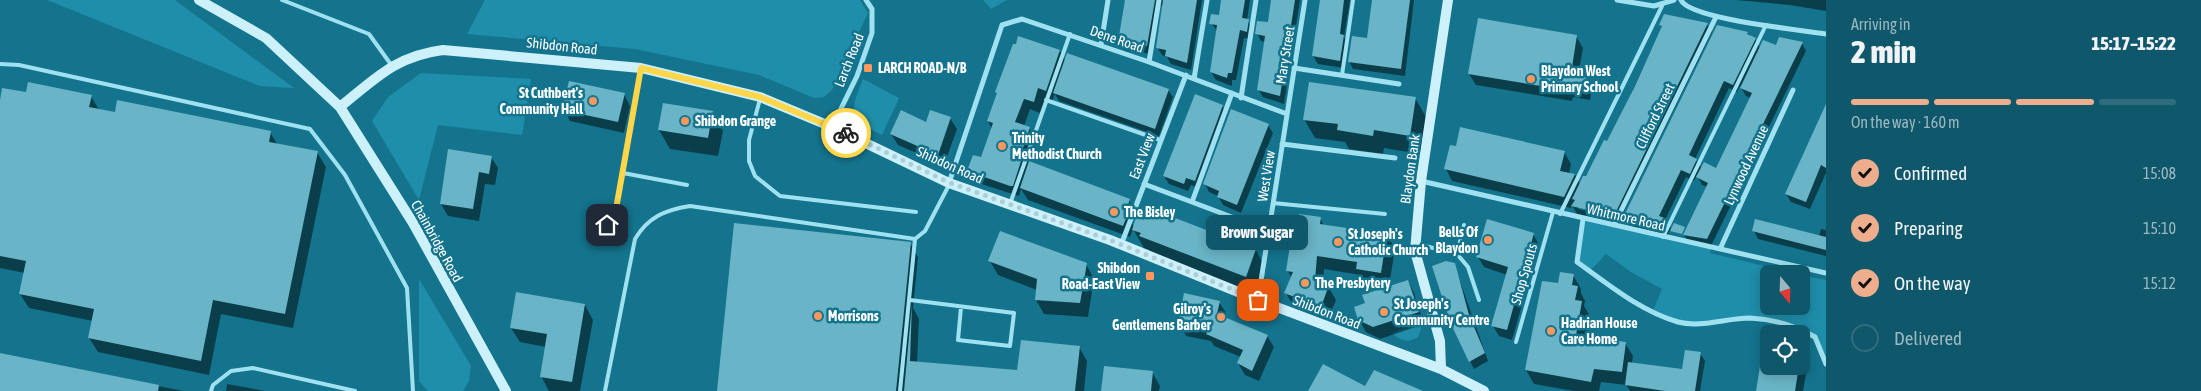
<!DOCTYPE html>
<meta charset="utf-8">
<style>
body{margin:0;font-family:"Asap Condensed",sans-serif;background:#185d70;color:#f1f3f6;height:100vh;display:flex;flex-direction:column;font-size:19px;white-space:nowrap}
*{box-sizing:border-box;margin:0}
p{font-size:16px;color:#9bb8c1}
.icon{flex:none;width:28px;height:28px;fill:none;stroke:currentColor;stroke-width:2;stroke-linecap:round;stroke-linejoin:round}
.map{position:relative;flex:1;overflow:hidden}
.side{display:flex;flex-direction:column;background:#0f576a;width:375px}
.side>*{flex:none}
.needle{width:32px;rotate:161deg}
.buttons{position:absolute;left:1760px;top:265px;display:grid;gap:10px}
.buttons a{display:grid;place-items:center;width:50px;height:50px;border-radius:8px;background:#0f576a;box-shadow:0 2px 12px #0003;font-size:25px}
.pin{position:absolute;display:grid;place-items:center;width:42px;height:42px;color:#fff;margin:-21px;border-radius:10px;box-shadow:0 2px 8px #0006}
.courier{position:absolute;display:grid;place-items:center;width:50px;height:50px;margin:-25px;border:4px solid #ffd54a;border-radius:50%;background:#fff;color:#222;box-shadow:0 1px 6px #0007}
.bubble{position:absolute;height:35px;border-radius:8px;background:#0f576a;box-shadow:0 2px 12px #0003;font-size:16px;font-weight:800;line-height:35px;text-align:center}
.summary em{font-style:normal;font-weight:800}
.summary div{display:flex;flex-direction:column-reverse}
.summary{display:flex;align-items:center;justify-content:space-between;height:85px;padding:0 25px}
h1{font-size:32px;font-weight:800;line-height:38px}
.bar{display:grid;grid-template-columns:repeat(4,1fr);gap:8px 5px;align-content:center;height:60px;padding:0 25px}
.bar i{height:6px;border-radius:4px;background:#2f6d7e}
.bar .current{background:#eead8d}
.bar p{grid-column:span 4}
ol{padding:0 25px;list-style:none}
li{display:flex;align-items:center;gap:15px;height:55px}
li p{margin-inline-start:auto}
li .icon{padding:5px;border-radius:50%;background:#eead8d;color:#111;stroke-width:4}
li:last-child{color:#9bb8c1}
li i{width:28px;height:28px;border:2px solid #2f6d7e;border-radius:50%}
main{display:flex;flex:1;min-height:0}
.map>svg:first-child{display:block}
.green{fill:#1f8eaa}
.shadow{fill:#0007;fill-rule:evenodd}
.building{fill:#69b4c7}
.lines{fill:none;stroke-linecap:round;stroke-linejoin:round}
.lane{stroke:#9fe1f0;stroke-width:4}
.street{stroke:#9fe1f0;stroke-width:5}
.secondary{stroke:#cdf1fb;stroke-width:10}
.done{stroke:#adced7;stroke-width:5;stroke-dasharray:0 9}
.route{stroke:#ffd54a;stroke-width:6}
.poi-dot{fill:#ff985e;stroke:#14748e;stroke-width:2}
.labels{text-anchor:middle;stroke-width:5;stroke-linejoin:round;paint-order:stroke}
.street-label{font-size:14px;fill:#fff;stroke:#14748e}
.poi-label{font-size:14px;font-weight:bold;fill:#fff;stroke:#14748e;text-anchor:start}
</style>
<main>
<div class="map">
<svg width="1826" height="391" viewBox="0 0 1826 391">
<rect width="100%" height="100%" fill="#14748e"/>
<!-- green -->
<path class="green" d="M47 0H175L294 88 260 86Z
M485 0H860L868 13 832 90 824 97 814 98 759 75 635 49 467 34Z
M983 0H1007L991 9Z
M421 73 531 79 522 135 438 125 419 200 372 121 388 97Z
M863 79 899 98 882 135 857 123C850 107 857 95 863 79Z
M1583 219 1711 247 1710 253 1798 274H1769V306H1801V275L1826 280V364L1815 337 1797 327 1751 318 1697 323 1678 322 1653 311 1662 289 1631 272 1606 254 1590 271 1577 262Z
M419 279 471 366 469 381 463 391H428L419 381Z
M1424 320 1418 337C1407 344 1401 340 1391 333Z"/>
<!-- shadow -->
<path class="shadow" d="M1126 0H1202L1191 70 1171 64 1167 57 1162 55 1157 47 1164 4 1159 7 1151 54 1124 50 1120 42Z
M1222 0H1250L1247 20 1252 28 1251 39 1244 38 1236 80H1232V86L1216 80 1211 72 1218 32 1211 23 1220 16Z
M1272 0H1300L1284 104 1263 97 1258 89 1266 42 1261 41 1257 33 1269 24Z
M1322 0H1350L1344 37 1348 44 1344 68 1318 64 1313 56Z
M1373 0H1414L1405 76 1353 69 1349 61 1369 39Z
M1736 0H1826V11L1790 5Z
M1661 25H1707L1712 32 1618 223 1577 214 1572 205 1571 208 1452 181 1446 169 1564 152 1571 164 1569 174 1575 175 1580 184 1608 143 1662 28ZM1578 207 1620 216V218L1578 209Z
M1747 33 1755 39 1760 48 1802 43 1806 51 1711 246 1689 243 1684 235 1708 187 1702 185 1697 175 1694 181 1686 177 1665 220 1671 228 1667 236 1628 225 1624 218ZM1740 86 1746 96 1751 98 1716 170 1702 169 1695 159 1729 88 1737 92Z
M1576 36 1583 48 1578 76 1585 77 1592 89 1590 100 1573 97 1572 101 1476 85 1469 74Z
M1060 51 1066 62 1168 90 1173 97 1159 136 1059 101 1055 94 1052 101 1045 99 1040 113 1030 109 1024 126 1029 128 1036 139 1028 162 1129 200 1135 212 1132 223 1134 227 1256 250 1266 269 1256 295 1151 254 1149 250 1144 248 1133 229 1130 237 1028 200 1021 189 1019 196 975 182 969 171 982 159 992 129 988 121Z
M27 94 91 96 99 110 270 132 277 144 317 152 326 167 293 328 221 314 209 375 98 352 89 338 93 321 29 308 20 294 25 273 0 268V106Z
M624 94 630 106 624 133 570 121 564 110Z
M1415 98 1426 117 1420 154 1384 148 1383 154 1349 149 1345 142 1315 138 1304 119Z
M1222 106 1227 114 1199 188 1191 185 1188 191 1169 184 1164 176Z
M1826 110V173L1810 209 1791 202 1786 194Z
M712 112 723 131 718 156 670 149 659 130Z
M950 118 957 129 944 165 898 145 891 134Z
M1268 125 1273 133 1241 213 1223 205 1218 196 1209 192 1205 184Z
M449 150 491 157 498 168 495 185 485 184 479 221 448 216 441 204Z
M1320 218 1324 226 1387 235 1395 249 1389 286 1365 283 1361 275 1324 269 1323 285 1328 286 1336 300 1328 320 1294 307 1286 293 1292 278 1287 270Z
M1821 229 1826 230V256L1758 239 1754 231 1819 236Z
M1533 234 1539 245 1512 340 1499 336 1493 326 1507 275 1484 267 1478 257Z
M910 243 918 257 913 308 919 319 917 363 1019 371 1079 347 1087 361 1084 391H718Z
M990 261 1086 264 1094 279 1088 317 1044 314 1036 300 1037 290 998 275Z
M1454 264 1488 361 1474 369 1470 361Z
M1573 275 1581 289V293L1585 301 1584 306 1590 316 1585 344 1603 347 1625 343 1633 356 1632 363 1683 371 1700 353 1705 361 1700 391H1630L1626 385 1601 382 1599 391H1574L1534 384 1526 370 1559 285Z
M1408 281 1414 293 1424 324 1380 339 1366 332 1359 320 1366 304Z
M1219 302 1226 313 1225 318 1267 336 1274 347 1259 381 1245 375 1238 363 1241 357 1214 346 1211 341 1186 336 1180 325Z
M585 305 593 320 580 391H549L541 376 546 347 520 342 511 328Z
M1764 350 1769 351V366H1801V358L1807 368 1803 391H1757Z
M0 354 183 391H0Z
M1152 372 1160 386 1159 391H1102Z
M227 384 265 391H226Z"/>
<!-- building -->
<path class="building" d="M1125 0H1155L1147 46 1118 42Z
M1163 0H1197L1187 63 1165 56 1166 50 1156 48Z
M1221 0H1245L1242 18 1249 19 1247 32 1240 30 1232 73H1228L1227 78 1210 72 1217 25 1209 24 1211 14 1219 15Z
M1271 0H1295L1280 96 1257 90 1265 36 1255 34 1257 21 1268 22Z
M1320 0H1344L1340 34 1344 35 1340 61 1312 56Z
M1372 0H1410L1401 69 1348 62 1352 36 1367 38Z
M1664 14 1708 23 1614 216 1571 206 1575 200 1572 199 1583 176H1586L1604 140 1607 141 1635 86 1662 26 1659 25Z
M1478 18 1577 35 1571 74 1586 76 1584 89 1567 86 1566 90 1468 74Z
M1717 25 1748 32 1747 34 1756 38 1733 85 1724 81 1695 142 1689 155 1697 159 1690 174 1681 170 1659 216 1667 219 1663 229 1623 218Z
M1018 36 1060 50 1046 91 1038 88 1034 102 1024 99 1015 122 1030 127 1020 157 1022 158 1013 186H1010L967 171 973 155 981 157 993 123 987 121 997 93 995 92 1013 44H1016Z
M1779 37 1803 42 1707 239 1683 235 1708 183 1696 177 1704 162 1716 168 1752 93 1740 88 1763 40 1776 45Z
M1067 53 1169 89 1155 129 1053 93Z
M569 81 625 93 618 122 562 110Z
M28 82 92 95 89 107 115 112 117 100 271 131 269 142 318 151 285 314 213 300 201 361 88 338 94 309 19 294 26 261 0 256V100L2 88 26 92Z
M1309 82 1416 97 1410 136 1374 130 1373 136 1337 130 1338 124 1303 120Z
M1195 94 1223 105 1195 181 1186 178 1184 184 1163 176Z
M663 103 713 111 708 138 658 130Z
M1826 104V168L1821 165 1806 202 1785 194Z
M1231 109 1269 124 1237 205 1217 197 1219 191 1203 184Z
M901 110 926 122 930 110 951 117 938 155 890 134Z
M1460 127 1565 151 1560 171 1575 174 1564 197 1444 169 1450 145 1456 146Z
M448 149 492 156 489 174 479 172 473 209 440 204Z
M1029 161 1130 199 1125 213 1128 214 1123 226 1020 188Z
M1149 208 1256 249 1246 277 1139 236 1141 233 1132 230 1136 217 1144 220Z
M1299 214 1321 217 1320 224 1387 234 1381 273 1356 269 1357 262 1317 256 1315 280 1329 285 1321 307 1284 293 1293 272 1286 271 1294 220 1298 221Z
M1487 219 1534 233 1507 330 1491 326 1508 267 1476 257Z
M1755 219 1826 237V250L1752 231Z
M734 223 911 242 896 391H717Z
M1674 223 1685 227 1682 234 1670 231Z
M1000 231 1087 263 1080 303 1035 300 1037 279 988 261Z
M1446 261 1455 263 1469 315 1485 353 1469 362 1450 322 1432 266Z
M1560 272 1574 274 1572 285 1578 286 1575 300 1582 301 1575 341 1602 346 1603 339 1626 342 1622 372 1594 369 1591 382 1525 370 1542 281 1558 283Z
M1408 280 1419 312 1373 327 1358 320 1354 307 1365 303 1362 295Z
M516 292 585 304 572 382 540 377 547 334 510 328Z
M1184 293 1220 301 1217 314 1268 335 1252 371 1237 363 1243 350 1206 334 1208 331 1178 325Z
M912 304 910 361 1017 370 1021 340 1080 346 1075 391H904Z
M1685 350 1701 352 1695 391H1665L1625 385 1628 362 1682 369Z
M0 353 159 385 158 391H0Z
M1323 364 1365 386 1374 370 1423 391H1308Z
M1104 366 1153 371 1151 391H1101Z
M1760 366H1799L1795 391H1756Z"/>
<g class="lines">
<!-- lane -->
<path class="lane" d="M282 0 369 34 392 66
M0 64 19 65 310 129 345 175 407 288 413 391
M1342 75 1353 0
M760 99 749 140V161L755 176 780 196 916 212
M1046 100 1160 140
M623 173 687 185
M1273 203 1385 214
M1010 204 1070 34
M1560 214 1662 6
M607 225 616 209 641 68
M1663 237 1766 25
M1417 244 1457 254 1464 225
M1457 254 1468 267 1479 300
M910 300 1014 313 1010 346 958 340 961 307
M1516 342 1553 212
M211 391 213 385 231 371 253 368 355 391
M605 391 635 239C648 217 665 210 690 206L915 239
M900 391 915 239 925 231 949 185"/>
<!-- street -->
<path class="street" d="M1617 0 1654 6 1674 0
M1681 0C1689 19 1802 30 1826 34
M1101 45 1108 0
M1149 62 1159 0
M1294 68 1399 84
M1194 79 1207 0
M1241 98 1256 0
M832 127 857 76 872 33V9L866 0
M1282 144 1395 158
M1421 181 1826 273
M949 183 1002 25 1022 19 1149 62 1287 114
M1144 184 1269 231
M1192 202 1232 93
M1583 219 1577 262C1608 284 1640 311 1678 322 1700 328 1727 318 1750 318 1772 319 1796 326 1815 337L1826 364
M1614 225 1716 17
M1121 245 1186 75
M1720 249 1793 90
M1258 300 1305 0"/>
<!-- secondary -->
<path class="secondary" d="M199 0 266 38 340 107 413 223 506 391
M340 107C376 78 396 56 443 50L641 68 760 97 832 127 949 183 1110 240 1258 300 1441 369 1484 391
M1441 369 1440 341 1415 251 1421 181 1448 0"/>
</g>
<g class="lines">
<!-- done -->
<path class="done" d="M846 133 950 183 1110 240 1258 300"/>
<!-- route -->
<path class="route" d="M607 225 616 209 641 68 760 97 846 133"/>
</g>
<!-- markers -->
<g class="poi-dot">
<rect x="863" y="63" width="10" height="10" rx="2.5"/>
<circle cx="1531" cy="79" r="5"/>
<circle cx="593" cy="101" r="5"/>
<circle cx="685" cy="121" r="5"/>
<circle cx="1002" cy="146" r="5"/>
<circle cx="1114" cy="212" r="5"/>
<circle cx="1488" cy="240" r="5"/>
<circle cx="1338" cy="242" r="5"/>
<rect x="1145" y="271" width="10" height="10" rx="2.5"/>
<circle cx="1305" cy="283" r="5"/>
<circle cx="1384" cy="312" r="5"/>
<circle cx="818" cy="316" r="5"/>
<circle cx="1221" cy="317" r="5"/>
<circle cx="1551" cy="331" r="5"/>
</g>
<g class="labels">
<!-- street labels -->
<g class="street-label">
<text transform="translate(1117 39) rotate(19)" y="5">Dene Road</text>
<text transform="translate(562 46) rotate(6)" y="5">Shibdon Road</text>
<text transform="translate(1285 55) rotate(-81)" y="5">Mary Street</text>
<text transform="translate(849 60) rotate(-68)" y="5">Larch Road</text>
<text transform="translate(1655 116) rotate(-64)" y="5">Clifford Street</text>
<text transform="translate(1142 156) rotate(-69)" y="5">East View</text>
<text transform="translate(950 165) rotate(24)" y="5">Shibdon Road</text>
<text transform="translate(1746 165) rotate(-65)" y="5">Lynwood Avenue</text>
<text transform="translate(1410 169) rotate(-82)" y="5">Blaydon Bank</text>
<text transform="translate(1266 176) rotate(-81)" y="5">West View</text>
<text transform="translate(1626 217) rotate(13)" y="5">Whitmore Road</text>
<text transform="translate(437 241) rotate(61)" y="5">Chainbridge Road</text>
<text transform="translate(1524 274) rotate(-74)" y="5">Shop Spouts</text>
<text transform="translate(1327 312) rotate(21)" y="5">Shibdon Road</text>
</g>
<!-- poi labels -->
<g class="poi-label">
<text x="878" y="73">LARCH ROAD-N/B</text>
<text x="1541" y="76">Blaydon West<tspan x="1541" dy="16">Primary School</tspan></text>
<text x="583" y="98" text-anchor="end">St Cuthbert's<tspan x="583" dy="16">Community Hall</tspan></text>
<text x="695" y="126">Shibdon Grange</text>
<text x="1012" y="143">Trinity<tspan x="1012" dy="16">Methodist Church</tspan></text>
<text x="1124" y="217">The Bisley</text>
<text x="1478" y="237" text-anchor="end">Bells Of<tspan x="1478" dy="16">Blaydon</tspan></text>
<text x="1348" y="239">St Joseph's<tspan x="1348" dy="16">Catholic Church</tspan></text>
<text x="1140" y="273" text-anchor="end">Shibdon<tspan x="1140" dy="16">Road-East View</tspan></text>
<text x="1315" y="288">The Presbytery</text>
<text x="1394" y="309">St Joseph's<tspan x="1394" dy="16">Community Centre</tspan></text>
<text x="1211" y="314" text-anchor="end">Gilroy's<tspan x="1211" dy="16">Gentlemens Barber</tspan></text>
<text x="828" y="321">Morrisons</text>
<text x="1561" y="328">Hadrian House<tspan x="1561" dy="16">Care Home</tspan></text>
</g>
</g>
</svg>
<div class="buttons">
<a><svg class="needle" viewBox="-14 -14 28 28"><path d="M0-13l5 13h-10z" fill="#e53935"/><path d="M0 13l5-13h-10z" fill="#9bb8c1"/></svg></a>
<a><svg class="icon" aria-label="locate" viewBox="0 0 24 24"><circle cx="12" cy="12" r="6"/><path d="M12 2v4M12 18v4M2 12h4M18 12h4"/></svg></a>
</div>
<div class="pin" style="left:1258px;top:300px;background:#ea580c"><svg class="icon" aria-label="bag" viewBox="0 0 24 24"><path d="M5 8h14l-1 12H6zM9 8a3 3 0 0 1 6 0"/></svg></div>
<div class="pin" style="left:607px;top:225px;background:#1f2937"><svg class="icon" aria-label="home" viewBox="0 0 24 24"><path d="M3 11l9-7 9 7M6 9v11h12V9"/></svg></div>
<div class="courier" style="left:846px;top:133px"><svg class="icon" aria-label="bike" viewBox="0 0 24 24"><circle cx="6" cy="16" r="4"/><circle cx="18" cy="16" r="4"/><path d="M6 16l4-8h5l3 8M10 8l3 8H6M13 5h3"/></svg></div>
<div class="bubble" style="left:1206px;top:215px;width:102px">Brown Sugar</div>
</div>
<section class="side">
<div class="summary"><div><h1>2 min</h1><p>Arriving in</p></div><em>15:17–15:22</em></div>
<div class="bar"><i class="current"></i><i class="current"></i><i class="current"></i><i></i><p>On the way · 160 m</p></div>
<ol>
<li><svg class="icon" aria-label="check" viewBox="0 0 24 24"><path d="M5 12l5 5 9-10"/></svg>Confirmed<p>15:08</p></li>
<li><svg class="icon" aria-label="check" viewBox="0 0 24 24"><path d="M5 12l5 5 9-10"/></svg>Preparing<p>15:10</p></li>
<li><svg class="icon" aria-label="check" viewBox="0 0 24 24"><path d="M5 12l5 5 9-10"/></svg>On the way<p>15:12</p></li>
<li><i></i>Delivered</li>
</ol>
</section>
</main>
